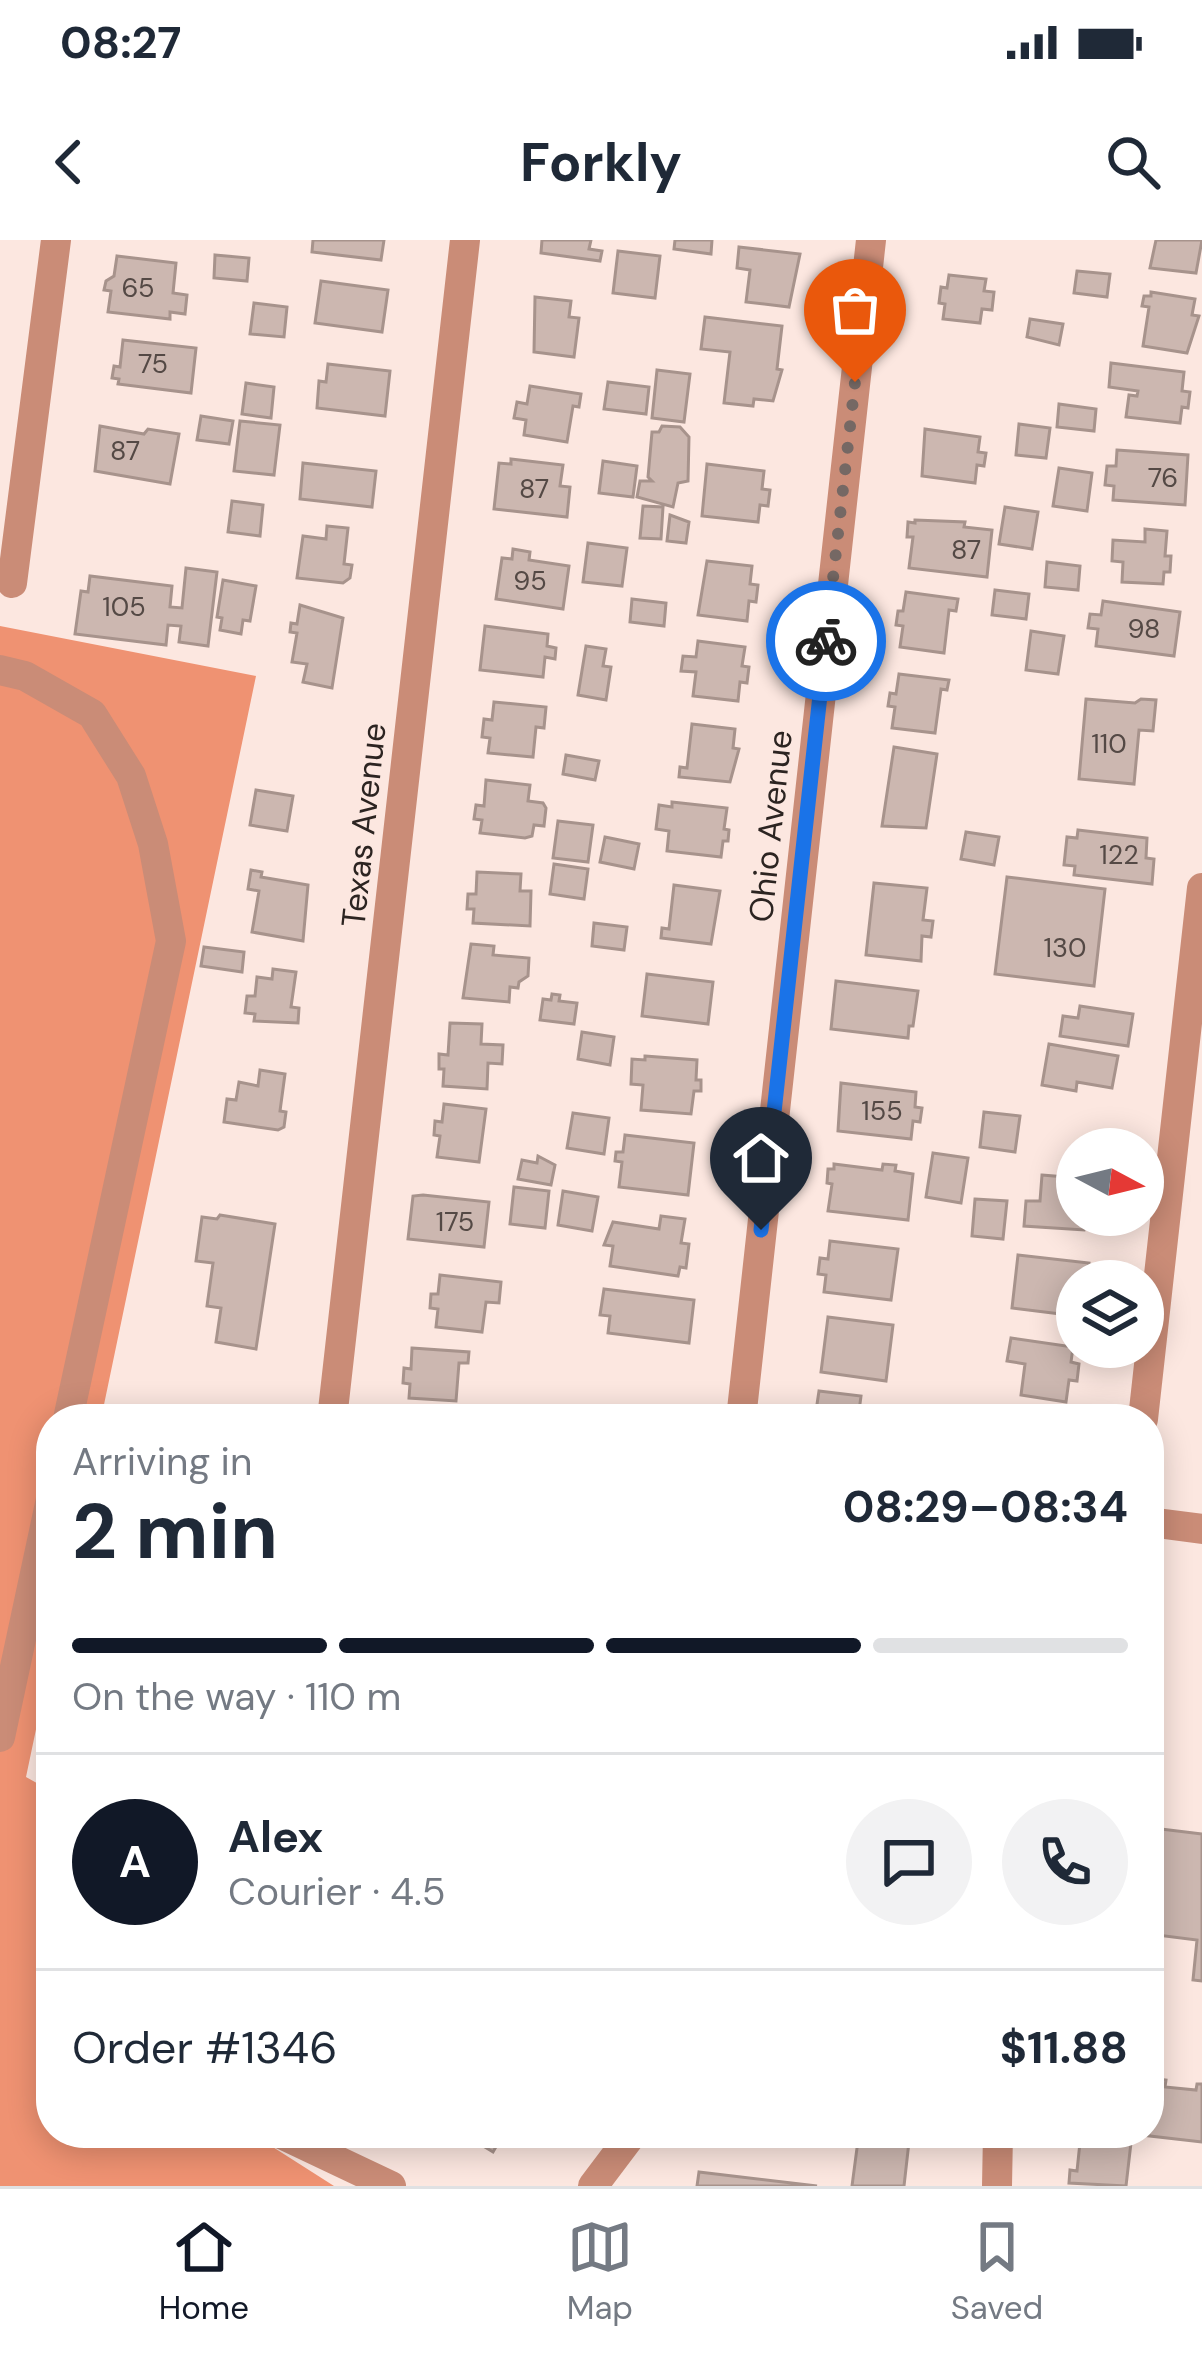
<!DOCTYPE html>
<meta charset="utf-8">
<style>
body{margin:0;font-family:"DM Sans",sans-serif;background:#f2f2f3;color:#1f2937;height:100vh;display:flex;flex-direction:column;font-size:45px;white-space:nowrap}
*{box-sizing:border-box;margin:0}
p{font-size:39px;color:#747a83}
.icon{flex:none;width:66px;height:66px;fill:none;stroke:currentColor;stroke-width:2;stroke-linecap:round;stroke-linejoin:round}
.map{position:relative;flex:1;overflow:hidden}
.side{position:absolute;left:36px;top:1164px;width:1128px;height:744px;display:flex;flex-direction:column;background:#fff;border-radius:48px;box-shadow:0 6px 30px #0003}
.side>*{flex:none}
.needle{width:78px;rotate:97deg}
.buttons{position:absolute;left:1056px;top:888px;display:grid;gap:24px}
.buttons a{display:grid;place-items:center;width:108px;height:108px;border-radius:50%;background:#fff;box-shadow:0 6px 30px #0003;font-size:60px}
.pin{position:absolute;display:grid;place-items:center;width:102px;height:102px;color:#fff;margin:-123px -51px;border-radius:50% 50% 50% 0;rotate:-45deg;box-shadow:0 0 12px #0007}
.pin .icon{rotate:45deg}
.courier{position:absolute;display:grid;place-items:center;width:120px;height:120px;margin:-60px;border:9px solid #1a73e8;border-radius:50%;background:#fff;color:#222;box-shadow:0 3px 15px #0007}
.overview em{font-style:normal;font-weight:700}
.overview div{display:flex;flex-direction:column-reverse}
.overview{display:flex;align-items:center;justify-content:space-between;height:204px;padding:0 36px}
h1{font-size:78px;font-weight:700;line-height:90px}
.bar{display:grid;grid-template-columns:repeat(4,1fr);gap:18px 12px;align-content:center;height:144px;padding:0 36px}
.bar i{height:15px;border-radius:9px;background:#e0e1e3}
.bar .active{background:#111827}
.bar p{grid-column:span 4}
.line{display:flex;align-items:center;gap:30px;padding:0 36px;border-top:3px solid #e0e1e3}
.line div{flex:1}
.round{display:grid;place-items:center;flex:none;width:126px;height:126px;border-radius:63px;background:#f2f2f3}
.status{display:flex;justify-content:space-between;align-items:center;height:84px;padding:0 60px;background:#fff;direction:ltr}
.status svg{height:33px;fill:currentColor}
header{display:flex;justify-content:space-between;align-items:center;height:156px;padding:0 36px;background:#fff;font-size:54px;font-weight:700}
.dock{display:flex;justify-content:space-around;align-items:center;height:168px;border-top:3px solid #e0e1e3;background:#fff;font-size:33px;color:#747a83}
.dock a{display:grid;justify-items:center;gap:6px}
.dock .active{color:#111827}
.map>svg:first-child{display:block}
.forest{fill:#ef9272}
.building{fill:#ccb7b0;stroke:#a7938c;stroke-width:3}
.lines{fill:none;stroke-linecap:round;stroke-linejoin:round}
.minor{stroke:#ca8c77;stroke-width:30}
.done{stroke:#756864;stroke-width:12;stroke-dasharray:0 21.6}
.route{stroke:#1a73e8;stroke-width:15}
.labels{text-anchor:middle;stroke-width:10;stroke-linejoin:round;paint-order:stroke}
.number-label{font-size:27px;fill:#544945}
.street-label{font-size:33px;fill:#2c2421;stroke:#fce7e0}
</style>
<div class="status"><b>08:27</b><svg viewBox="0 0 49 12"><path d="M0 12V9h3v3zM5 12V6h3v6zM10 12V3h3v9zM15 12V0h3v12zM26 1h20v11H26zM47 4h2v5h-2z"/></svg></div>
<header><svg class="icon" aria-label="back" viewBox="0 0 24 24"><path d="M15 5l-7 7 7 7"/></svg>Forkly<svg class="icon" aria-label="search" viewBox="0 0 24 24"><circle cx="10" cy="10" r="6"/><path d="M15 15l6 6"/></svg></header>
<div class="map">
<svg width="1202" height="1946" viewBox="0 0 1202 1946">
<rect width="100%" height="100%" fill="#fce7e0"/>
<!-- forest -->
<path class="forest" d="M0 386 256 436 101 1179H51V1418L26 1537 51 1551V1893H251L334 1946H0Z"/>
<!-- building -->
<path class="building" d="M313 0H384L381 20 312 12Z
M542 0H591L589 9 602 11 600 21 541 13Z
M675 0H712L711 14 674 9Z
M1156 0H1202L1196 33 1150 28Z
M739 7 800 14 789 67 746 62 750 30 737 28Z
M618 11 660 16 655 58 613 53Z
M215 15 249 18 247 41 214 38Z
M117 16 176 23 173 53 187 55 185 74 170 72V79L108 72 111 51 104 50 106 41 114 36Z
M1077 31 1110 34 1107 57 1074 53Z
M949 35 986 39 984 51 994 52 992 70 982 69 980 83 943 79 945 64 939 63 941 47 947 48Z
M321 41 388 50 382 92 315 83Z
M1151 52 1195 59 1192 75 1199 76 1187 113 1143 106 1149 67 1142 66 1144 56H1151Z
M535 57 571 61 569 77 579 78 574 117 534 112Z
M254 63 287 67 284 97 250 94Z
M705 77 782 86 777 129 782 130 773 161 754 159 753 166 724 163 730 112 701 109Z
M1030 79 1063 84 1059 105 1027 97Z
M123 100 196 108 191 153 118 144 119 139 112 138 114 126 120 127Z
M1111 123 1184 132 1182 151 1190 152 1188 168 1182 167 1180 183 1126 177 1129 155 1137 156 1138 151 1109 147Z
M328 124 390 131 385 176 317 168 319 141 326 142Z
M657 130 690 134 684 182 652 178Z
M608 142 649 147 646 174 604 169Z
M246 143 274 147 271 178 242 174Z
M530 146 581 154 579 167 573 166 567 202 524 195 526 180 514 178 517 162 527 164Z
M1059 164 1096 169 1094 191 1057 187Z
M201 176 233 181 229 204 197 200Z
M240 181 280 185 274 235 234 231Z
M1019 184 1050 188 1046 218 1016 215Z
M100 186 144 194 148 189 179 194 170 244 95 231Z
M662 186 680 187 689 197 688 241 678 243 673 267 637 257 640 241H652L648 237 652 192H659Z
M925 189 980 197 978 212 986 213 984 226 977 225 975 243 922 236Z
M1117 210 1188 215 1185 265 1113 260 1114 246 1105 245 1107 226H1116Z
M511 219 563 225 560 246 570 247 567 277 494 269 499 223 511 224Z
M603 221 637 226 633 257 599 253Z
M303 223 376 231 372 267 300 259Z
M707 224 764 231 762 249 770 250 768 266 760 265 758 282 702 276Z
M1059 228 1092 233 1087 271 1053 266Z
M232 261 263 265 260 296 228 292Z
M643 266 663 267 661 299 640 298Z
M1005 267 1038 272 1032 309 999 304Z
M670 275 689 282 686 303 667 301Z
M915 280 965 282 964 287 992 290 987 337 909 328 913 297H907L908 282 915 283Z
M327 286 348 288 344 324 352 325 350 338 343 343 297 338 303 296 326 299Z
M1145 289 1167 291 1165 316H1171L1170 332H1164L1163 344 1122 342 1123 322 1112 321 1113 300 1145 302Z
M588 303 627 308 622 346 583 342Z
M513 309 530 312 529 320 569 326 563 369 496 359 502 318 512 319Z
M707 321 752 326 750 344 758 345 756 362 749 361 747 381 698 375Z
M1047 322 1080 326 1078 350 1045 347Z
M186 328 217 332 208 406 179 402 181 386 168 385 166 405 75 394 81 351 88 352 90 336 172 346 170 367 182 368Z
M223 340 256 346 250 381 243 380 241 394 220 390 222 378 217 377Z
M995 350 1029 354 1026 379 992 375Z
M906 352 958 359 956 371 949 370 944 413 900 407 903 386 896 385 898 371H903Z
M632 359 666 363 664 386 630 382Z
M1103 361 1180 372 1174 416 1096 406 1098 389 1088 388 1090 374 1101 375Z
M300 365 343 378 332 448 303 442 307 424 292 422 297 393 290 392 291 383 297 384Z
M485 386 548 394 547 406 556 408 555 419 545 417 543 437 480 430Z
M1031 391 1064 396 1058 434 1026 430Z
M698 401 745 407 742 426 749 427 747 443 740 442 738 461 693 456 696 432 681 431 683 416 696 417Z
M586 406 606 409 603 426 611 427 606 460 578 455Z
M899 434 949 440 947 450 941 449 935 493 892 488 895 467 888 466 890 453 896 454Z
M1086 459 1135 463 1141 459 1156 460 1153 491 1139 490 1134 544 1079 539Z
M494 462 546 467 544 488 536 487 533 517 488 513 490 498 482 497 484 479 492 480Z
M692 484 735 489 733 508 739 509 730 542 679 537 680 527 687 528Z
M894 507 937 514 926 588 882 586Z
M566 515 599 521 595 540 563 534Z
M486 540 530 545 528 561 543 563 546 568 544 586 534 585 532 596 525 598 480 593 482 580 474 579 476 565 484 566Z
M256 550 293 556 287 591 250 585Z
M672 562 727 568 724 589 729 590 728 601H723L721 617 667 611 669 591 656 589 659 565 672 567Z
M558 581 593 585 588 622 553 618Z
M1078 590 1147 598 1146 618 1154 619 1152 644 1074 635 1075 626 1064 625 1067 597 1077 598Z
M966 592 999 597 994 625 961 619Z
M605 597 639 604 634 629 600 622Z
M554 624 588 629 584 659 550 654Z
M251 630 262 632 261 637 308 645 303 701 252 692 259 651 248 649Z
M477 632 521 634 520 651H531L530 686 473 683 474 669H467L468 654H476Z
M1007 637 1105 649 1094 746 995 734Z
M874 643 927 648 923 680 933 681 931 697 922 696 921 721 866 715Z
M674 645 720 651 711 704 661 698 662 688 669 689Z
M594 683 627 687 624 710 592 706Z
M471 704 494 706 493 715 529 718 528 736 519 742 518 748 510 747 509 762 463 758Z
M204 707 244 712 242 732 201 726Z
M273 729 296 732 291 767 299 768 298 783 254 781 255 774 245 773 247 756H255L257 737 272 739Z
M647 734 713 742 708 784 642 776Z
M836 741 918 751 913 786H909L908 798 831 789Z
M552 754 560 755 559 761 577 763 574 784 540 780 543 759 551 760Z
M1080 766 1133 774 1128 806 1060 796 1063 776 1078 778Z
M450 783 482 784 481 804 503 805 502 824 488 823 487 849 443 846 444 829H439V814L448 815Z
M582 792 614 797 610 825 578 819Z
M1049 804 1118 816 1112 848 1077 842 1076 851 1042 845Z
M645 816 697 820 696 840H701V851H694L691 874 641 870 643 845 631 844 632 819 645 820Z
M260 830 285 834 280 871 286 872 284 887 278 890 224 882 227 859 236 860 239 842 258 846Z
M841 843 916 852 915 867 922 868 920 882 913 881 911 899 838 891Z
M444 864 486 869 479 922 437 917 440 896 434 895 435 881 442 882Z
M984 872 1020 876 1015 912 980 907Z
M573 873 609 878 604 914 567 908Z
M625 895 694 903 688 955 619 947 622 922 615 921 616 912H623Z
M933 913 968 918 961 963 926 957Z
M538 916 555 925 551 945 518 939 522 920 537 923Z
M834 924 882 930 883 924 896 925 895 931 913 934 908 980 828 971 832 944 827 943 828 929H834Z
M1042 935 1077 938V975H1086L1084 990 1024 986 1026 961H1040Z
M514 947 549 951 545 988 510 984Z
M563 951 598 957 592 991 558 985Z
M423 955 489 962 484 1007 408 999 413 956Z
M975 959 1007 961 1003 999 972 996Z
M220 975 275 984 256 1109 216 1102 221 1068 207 1066 213 1023 196 1021 202 977 217 979Z
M661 976 685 979 681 1003 689 1004 686 1028 680 1027 678 1036 610 1026 613 1006 604 1005 613 982 659 989Z
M830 1001 898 1009 891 1060 824 1052 826 1035 818 1034 820 1018 828 1019Z
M1018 1015 1089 1023 1087 1041H1077V1076L1012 1068Z
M440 1035 501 1042 499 1063 486 1062 482 1092 436 1087 438 1069 430 1068 431 1054H438Z
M604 1049 694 1060 689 1103 608 1093 610 1076 600 1075Z
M828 1077 893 1085 886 1141 821 1132Z
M1011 1098 1073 1107 1071 1122 1079 1124 1077 1141 1069 1140 1066 1162 1021 1155 1025 1124 1007 1121Z
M412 1108 469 1112 468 1123H459L456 1161 409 1158 410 1144 403 1143 404 1128 411 1129Z
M819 1151 861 1156 858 1179H809L810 1170 816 1171Z
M1161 1589 1202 1594V1741L1193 1740 1197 1700 1149 1694 1154 1647H1149V1634H1156Z
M1149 1838 1166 1840 1165 1847 1196 1850 1197 1844H1202V1902L1132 1894 1126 1946 1069 1943 1070 1930 1077 1931 1081 1893H1149Z
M462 1893H504L493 1912Z
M859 1893H910L904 1946H852Z
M699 1932 817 1946H697Z"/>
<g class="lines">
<!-- minor -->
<path class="minor" d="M12 343 56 0
M0 430 25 436 92 474 131 536 153 604 171 701 68 1179
M332 1179 465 0
M741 1179 871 0
M1143 1179 1202 648
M1149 1282 1202 1289
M0 1497 51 1259
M279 1893 391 1946
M593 1946 633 1893
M997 1946 998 1893"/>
</g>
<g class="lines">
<!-- done -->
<path class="done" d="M826 401 855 142"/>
<!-- route -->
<path class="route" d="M761 990 826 401"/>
</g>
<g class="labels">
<!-- number labels -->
<g class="number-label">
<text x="138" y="57">65</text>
<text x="153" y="133">75</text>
<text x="125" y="220">87</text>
<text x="1163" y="247">76</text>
<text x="534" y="258">87</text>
<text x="966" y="319">87</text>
<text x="530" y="350">95</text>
<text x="124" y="376">105</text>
<text x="1144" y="398">98</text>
<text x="1109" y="513">110</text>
<text x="1119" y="624">122</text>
<text x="1065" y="717">130</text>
<text x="882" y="880">155</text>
<text x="455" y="991">175</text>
</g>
<!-- street labels -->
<g class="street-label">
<text transform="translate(363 585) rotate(-84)" y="12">Texas Avenue</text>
<text transform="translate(770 586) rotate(-84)" y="12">Ohio Avenue</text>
</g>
</g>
</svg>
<div class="buttons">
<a><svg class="needle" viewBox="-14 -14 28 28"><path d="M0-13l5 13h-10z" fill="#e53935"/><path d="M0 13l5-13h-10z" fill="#747a83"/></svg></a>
<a><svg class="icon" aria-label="layers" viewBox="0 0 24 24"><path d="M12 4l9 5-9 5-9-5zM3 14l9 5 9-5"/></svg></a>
</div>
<div class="pin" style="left:855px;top:142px;background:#ea580c"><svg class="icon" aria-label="bag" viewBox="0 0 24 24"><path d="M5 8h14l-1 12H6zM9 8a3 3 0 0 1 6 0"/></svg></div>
<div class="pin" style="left:761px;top:990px;background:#1f2937"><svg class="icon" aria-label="home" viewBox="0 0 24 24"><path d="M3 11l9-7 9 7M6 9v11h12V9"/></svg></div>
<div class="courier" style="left:826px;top:401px"><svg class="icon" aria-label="bike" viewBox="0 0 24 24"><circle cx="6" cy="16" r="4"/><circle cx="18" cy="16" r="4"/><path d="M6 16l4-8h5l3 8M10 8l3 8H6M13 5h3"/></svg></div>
<section class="side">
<div class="overview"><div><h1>2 min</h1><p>Arriving in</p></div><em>08:29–08:34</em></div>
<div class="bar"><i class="active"></i><i class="active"></i><i class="active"></i><i></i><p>On the way · 110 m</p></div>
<div class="line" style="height:216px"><b class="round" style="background:#111827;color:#fff">A</b><div><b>Alex</b><p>Courier · 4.5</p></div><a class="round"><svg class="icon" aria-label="chat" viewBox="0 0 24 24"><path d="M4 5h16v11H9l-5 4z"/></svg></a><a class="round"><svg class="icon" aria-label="phone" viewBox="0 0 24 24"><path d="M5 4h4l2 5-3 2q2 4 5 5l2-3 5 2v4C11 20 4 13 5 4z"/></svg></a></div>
<div class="line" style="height:156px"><div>Order #1346</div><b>$11.88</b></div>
</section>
</div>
<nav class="dock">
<a class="active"><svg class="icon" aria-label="home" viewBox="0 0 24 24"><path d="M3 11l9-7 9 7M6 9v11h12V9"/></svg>Home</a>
<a><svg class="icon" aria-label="map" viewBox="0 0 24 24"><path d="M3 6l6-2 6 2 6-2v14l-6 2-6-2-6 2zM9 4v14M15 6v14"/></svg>Map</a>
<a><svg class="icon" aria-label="saved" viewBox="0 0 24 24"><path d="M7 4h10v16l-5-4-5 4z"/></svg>Saved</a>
</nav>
